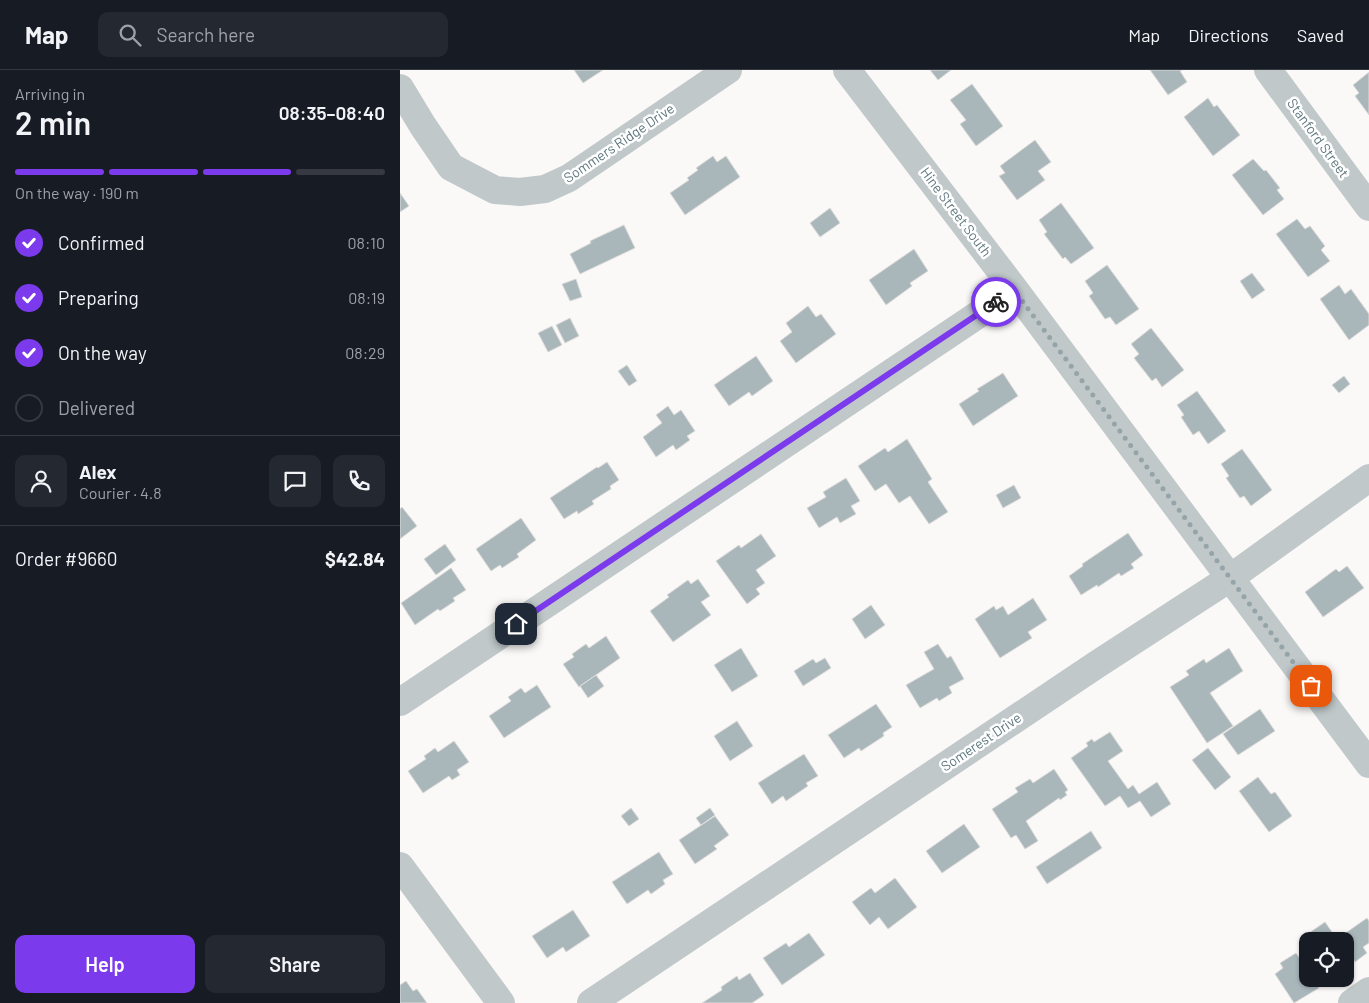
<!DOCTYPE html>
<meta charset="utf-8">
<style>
body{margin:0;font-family:Barlow,sans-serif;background:#242831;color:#f1f3f6;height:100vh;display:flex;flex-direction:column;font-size:19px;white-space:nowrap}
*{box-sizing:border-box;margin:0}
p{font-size:16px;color:#9ea1a6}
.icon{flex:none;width:28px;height:28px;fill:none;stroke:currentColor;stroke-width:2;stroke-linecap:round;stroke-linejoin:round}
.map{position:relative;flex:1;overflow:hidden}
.details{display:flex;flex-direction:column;background:#171b24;width:400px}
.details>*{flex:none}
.controls{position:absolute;left:899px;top:862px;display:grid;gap:10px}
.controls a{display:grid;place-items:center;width:55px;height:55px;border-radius:10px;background:#171b24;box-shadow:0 1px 4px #0004;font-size:25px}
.pin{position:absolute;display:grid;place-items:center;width:42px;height:42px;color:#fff;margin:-21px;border-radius:10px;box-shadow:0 2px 8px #0006}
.courier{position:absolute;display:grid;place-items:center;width:50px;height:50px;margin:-25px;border:4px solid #7c3aed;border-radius:50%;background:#fff;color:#222;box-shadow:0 1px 6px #0007}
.overview em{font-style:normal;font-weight:600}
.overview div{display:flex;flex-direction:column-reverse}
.overview{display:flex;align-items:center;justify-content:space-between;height:85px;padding:0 15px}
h1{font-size:32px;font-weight:600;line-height:38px}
.bar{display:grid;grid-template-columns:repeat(4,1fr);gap:8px 5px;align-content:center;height:60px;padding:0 15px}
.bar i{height:6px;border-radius:4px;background:#363941}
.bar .selected{background:#7c3aed}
.bar p{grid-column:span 4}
.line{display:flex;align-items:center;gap:12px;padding:0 15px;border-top:1px solid #363941}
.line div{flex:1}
.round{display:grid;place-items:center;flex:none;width:52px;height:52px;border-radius:10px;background:#242831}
ol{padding:0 15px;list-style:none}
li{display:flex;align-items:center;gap:15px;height:55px}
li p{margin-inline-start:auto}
li .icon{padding:5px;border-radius:50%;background:#7c3aed;color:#fff;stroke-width:4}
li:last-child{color:#9ea1a6}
li i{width:28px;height:28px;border:2px solid #363941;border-radius:50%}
.button{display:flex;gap:10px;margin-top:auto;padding:10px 15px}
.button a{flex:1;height:58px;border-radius:10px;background:#7c3aed;color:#fff;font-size:20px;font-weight:600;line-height:58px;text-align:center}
.button a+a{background:#242831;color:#f1f3f6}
header{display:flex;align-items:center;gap:30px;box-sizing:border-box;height:70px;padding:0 25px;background:#171b24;border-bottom:1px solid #363941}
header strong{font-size:24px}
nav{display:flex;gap:28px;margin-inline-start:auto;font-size:18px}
.search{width:350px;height:45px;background:#242831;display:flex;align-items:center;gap:12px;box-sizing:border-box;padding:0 18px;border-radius:10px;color:#9ea1a6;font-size:19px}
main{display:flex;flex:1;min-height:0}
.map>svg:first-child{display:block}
.building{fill:#a9b6ba;stroke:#dcdbda}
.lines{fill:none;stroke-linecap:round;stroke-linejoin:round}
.minor{stroke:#c0c8ca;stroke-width:28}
.done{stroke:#95a4a9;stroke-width:5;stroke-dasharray:0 9}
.route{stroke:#7c3aed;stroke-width:6}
.labels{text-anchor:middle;stroke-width:5;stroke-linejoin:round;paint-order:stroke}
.street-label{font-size:14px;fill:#5e777e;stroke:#fff}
</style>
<header>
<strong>Map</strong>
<div class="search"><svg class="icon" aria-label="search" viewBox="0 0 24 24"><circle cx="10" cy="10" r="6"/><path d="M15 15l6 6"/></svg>Search here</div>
<nav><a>Map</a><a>Directions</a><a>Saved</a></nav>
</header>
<main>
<section class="details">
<div class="overview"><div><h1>2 min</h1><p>Arriving in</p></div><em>08:35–08:40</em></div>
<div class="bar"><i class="selected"></i><i class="selected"></i><i class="selected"></i><i></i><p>On the way · 190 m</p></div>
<ol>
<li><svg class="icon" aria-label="check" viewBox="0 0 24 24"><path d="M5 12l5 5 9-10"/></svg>Confirmed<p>08:10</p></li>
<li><svg class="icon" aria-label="check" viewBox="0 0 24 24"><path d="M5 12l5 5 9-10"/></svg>Preparing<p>08:19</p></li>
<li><svg class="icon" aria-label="check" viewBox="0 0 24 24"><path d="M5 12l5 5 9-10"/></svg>On the way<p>08:29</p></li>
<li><i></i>Delivered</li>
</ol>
<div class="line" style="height:90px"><a class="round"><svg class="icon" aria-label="person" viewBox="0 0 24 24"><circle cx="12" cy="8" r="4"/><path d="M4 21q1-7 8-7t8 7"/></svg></a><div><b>Alex</b><p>Courier · 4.8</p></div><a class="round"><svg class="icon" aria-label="chat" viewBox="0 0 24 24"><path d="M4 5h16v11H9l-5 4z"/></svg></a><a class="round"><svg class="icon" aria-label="phone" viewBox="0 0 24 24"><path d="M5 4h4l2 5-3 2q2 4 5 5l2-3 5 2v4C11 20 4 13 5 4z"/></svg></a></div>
<div class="line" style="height:65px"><div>Order #9660</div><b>$42.84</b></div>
<div class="button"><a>Help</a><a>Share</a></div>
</section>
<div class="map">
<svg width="969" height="933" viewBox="0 0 969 933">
<rect width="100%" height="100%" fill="#faf9f8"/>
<!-- building -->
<path class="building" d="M174 0H203L183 13Z
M530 0H551L538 10Z
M750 0H782L780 1 787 12 768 25Z
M969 2V45L955 26 959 23 953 15Z
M572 14 603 56 576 76 560 54 566 50 550 30Z
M808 28 814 37 817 35 840 65 813 86 784 47Z
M635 70 651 92 638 101 645 110 617 130 599 106 605 103 600 96Z
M313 86 317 92 326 86 340 107 285 145 270 123 289 110 287 108 298 100 296 98Z
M853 89 864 101 866 100 880 118 877 120 884 129 863 145 832 105Z
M0 123 9 136 0 142Z
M661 133 694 178 671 194 665 187 663 189 644 164 647 162 639 150Z
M430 138 440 153 420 167 410 153Z
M897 149 905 159 910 156 925 176 921 180 930 191 908 207 876 164Z
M224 155 235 178 180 204 170 184 191 173 190 171Z
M514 179 528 201 510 213 512 216 486 235 469 210Z
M707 195 739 239 716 255 710 247 705 249 689 226 693 223 685 211Z
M852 203 865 220 852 229 840 211Z
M176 209 182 227 170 231 162 214Z
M939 215 945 224 951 219 969 244V255L949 270 920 229Z
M408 236 416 247 421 244 436 264 396 293 380 271 392 262 386 253Z
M170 248 179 266 165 273 156 255Z
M152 256 162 275 148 282 138 263Z
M751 258 784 300 762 317 756 308 752 311 734 288 739 284 731 274Z
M356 286 373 311 352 326 349 322 329 336 314 315Z
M227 295 237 311 229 316 218 301Z
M603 303 618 326 573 356 559 334 579 321 577 319Z
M944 306 950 314 939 323 932 315Z
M797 321 826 361 808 374 799 361 793 365 781 347 784 345 777 335Z
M268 336 274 345 281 340 295 361 287 366 290 370 276 380 273 375 256 387 243 367 262 353 256 345Z
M507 369 532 409 528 412 548 442 529 454 510 426 499 433 486 414 475 421 458 396 485 378 488 382Z
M842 379 872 420 851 436 844 426 840 428 826 408 829 406 821 394Z
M207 392 219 410 210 416 211 419 192 431 194 434 178 444 177 441 164 449 150 428 197 397 198 398Z
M446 408 460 431 451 436 456 444 440 453 437 447 419 458 407 438 426 427 423 422Z
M614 415 621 428 603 438 596 425Z
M2 437 17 456 0 469V439Z
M121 448 136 470 117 484 119 487 102 498 100 495 91 501 76 479Z
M728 463 743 485 731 494 734 498 721 506 719 503 698 517 697 515 681 525 669 506 683 496 682 494Z
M361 464 376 486 356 500 365 513 356 519 360 524 347 534 316 491 339 475 341 478Z
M45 474 56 490 36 505 24 489Z
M947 496 964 518 923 547 905 522 936 499 939 502Z
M51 498 66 520 53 528 55 531 40 541 38 539 15 555 1 533Z
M298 509 310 526 301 532 311 545 273 572 250 541 269 527 267 525 288 510 291 514Z
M633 528 647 550 628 562 632 568 600 588 575 549 594 536 596 540 603 536 608 545Z
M471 535 485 555 465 569 452 549Z
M206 566 220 588 179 617 163 594 174 587 172 584 186 574 189 578Z
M538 574 547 588 551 586 564 609 549 617 552 623 539 631 537 628 520 638 506 615 534 599 524 582Z
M341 578 358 606 332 622 314 595Z
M829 578 843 601 810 623 833 656 807 673 770 617 789 605 786 601 804 589 806 593Z
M425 588 431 598 403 616 394 601 413 589 416 593Z
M196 605 204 616 188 628 180 616Z
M137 615 151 637 104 668 89 646 111 631 108 627 121 618 125 623Z
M476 634 492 657 483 663 484 666 461 681 459 678 444 688 428 665Z
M860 639 875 661 838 685 823 664Z
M337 651 353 676 330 691 314 666Z
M710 662 723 681 708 691 728 719 733 715 739 724 757 712 771 734 751 747 740 731 728 738 720 726 705 736 671 688 688 676 686 673 692 669 694 672Z
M54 671 69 692 57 700 60 705 52 710 49 706 23 723 8 701 26 689 24 686 35 678 38 682Z
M808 678 831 707 815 720 792 690Z
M404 684 418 706 406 713 408 716 386 731 383 726 372 734 358 713Z
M654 699 668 720 665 722 667 725 660 730 659 728 626 751 638 771 625 779 616 765 611 768 592 739 618 722 615 718 630 709 633 713Z
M858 707 871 724 875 722 892 746 869 762 839 721Z
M231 738 239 749 229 756 221 746Z
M310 738 315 745 301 755 296 748Z
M315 746 329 765 314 776 317 779 295 794 279 770Z
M564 754 580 777 542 803 526 781Z
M691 761 702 778 647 814 636 797Z
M259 782 273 804 263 810 265 814 251 824 248 820 227 834 212 812Z
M495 808 517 837 488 859 479 847 470 855 452 832 471 818 475 823Z
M173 840 190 866 166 882 163 877 147 888 132 866Z
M967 848 969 851V873L963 877 967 883 955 892 952 887 945 891V871H914L909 863 925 852 937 869Z
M409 863 425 885 382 915 363 888 386 873 389 877Z
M896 883 908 900V909H913L919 918 894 933 875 904 883 898 880 893Z
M350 903 364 925 352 933H302L322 920 321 917 337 906 339 910Z
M6 911 13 921 17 919 27 933H0V915Z"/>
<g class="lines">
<!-- minor -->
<path class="minor" d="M447 0 615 220 969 694
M868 0 969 137
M0 18 23 56 51 97 95 120 120 122 145 119 169 108 328 0
M0 632 615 220
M0 796 101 933
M191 933 696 595 830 508 969 408
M952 933 969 921"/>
</g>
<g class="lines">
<!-- done -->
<path class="done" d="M596 232 614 220 911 616"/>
<!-- route -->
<path class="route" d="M116 554 596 232"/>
</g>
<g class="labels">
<!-- street labels -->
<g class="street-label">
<text transform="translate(918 68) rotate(54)" y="5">Stanford Street</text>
<text transform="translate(219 73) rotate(-34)" y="5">Sommers Ridge Drive</text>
<text transform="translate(556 142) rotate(53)" y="5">Hine Street South</text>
<text transform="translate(581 672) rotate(-34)" y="5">Somerest Drive</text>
</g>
</g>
</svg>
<div class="controls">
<a><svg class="icon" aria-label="locate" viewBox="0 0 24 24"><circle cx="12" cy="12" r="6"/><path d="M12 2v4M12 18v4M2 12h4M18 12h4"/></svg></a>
</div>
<div class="pin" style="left:911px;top:616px;background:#ea580c"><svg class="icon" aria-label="bag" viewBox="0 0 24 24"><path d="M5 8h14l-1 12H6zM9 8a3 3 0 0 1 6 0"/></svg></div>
<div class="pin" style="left:116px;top:554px;background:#1f2937"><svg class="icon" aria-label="home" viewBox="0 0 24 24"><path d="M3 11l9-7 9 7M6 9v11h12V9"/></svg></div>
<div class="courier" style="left:596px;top:232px"><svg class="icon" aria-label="bike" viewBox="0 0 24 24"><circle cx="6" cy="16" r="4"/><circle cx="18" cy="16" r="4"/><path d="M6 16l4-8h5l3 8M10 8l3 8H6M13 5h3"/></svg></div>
</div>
</main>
